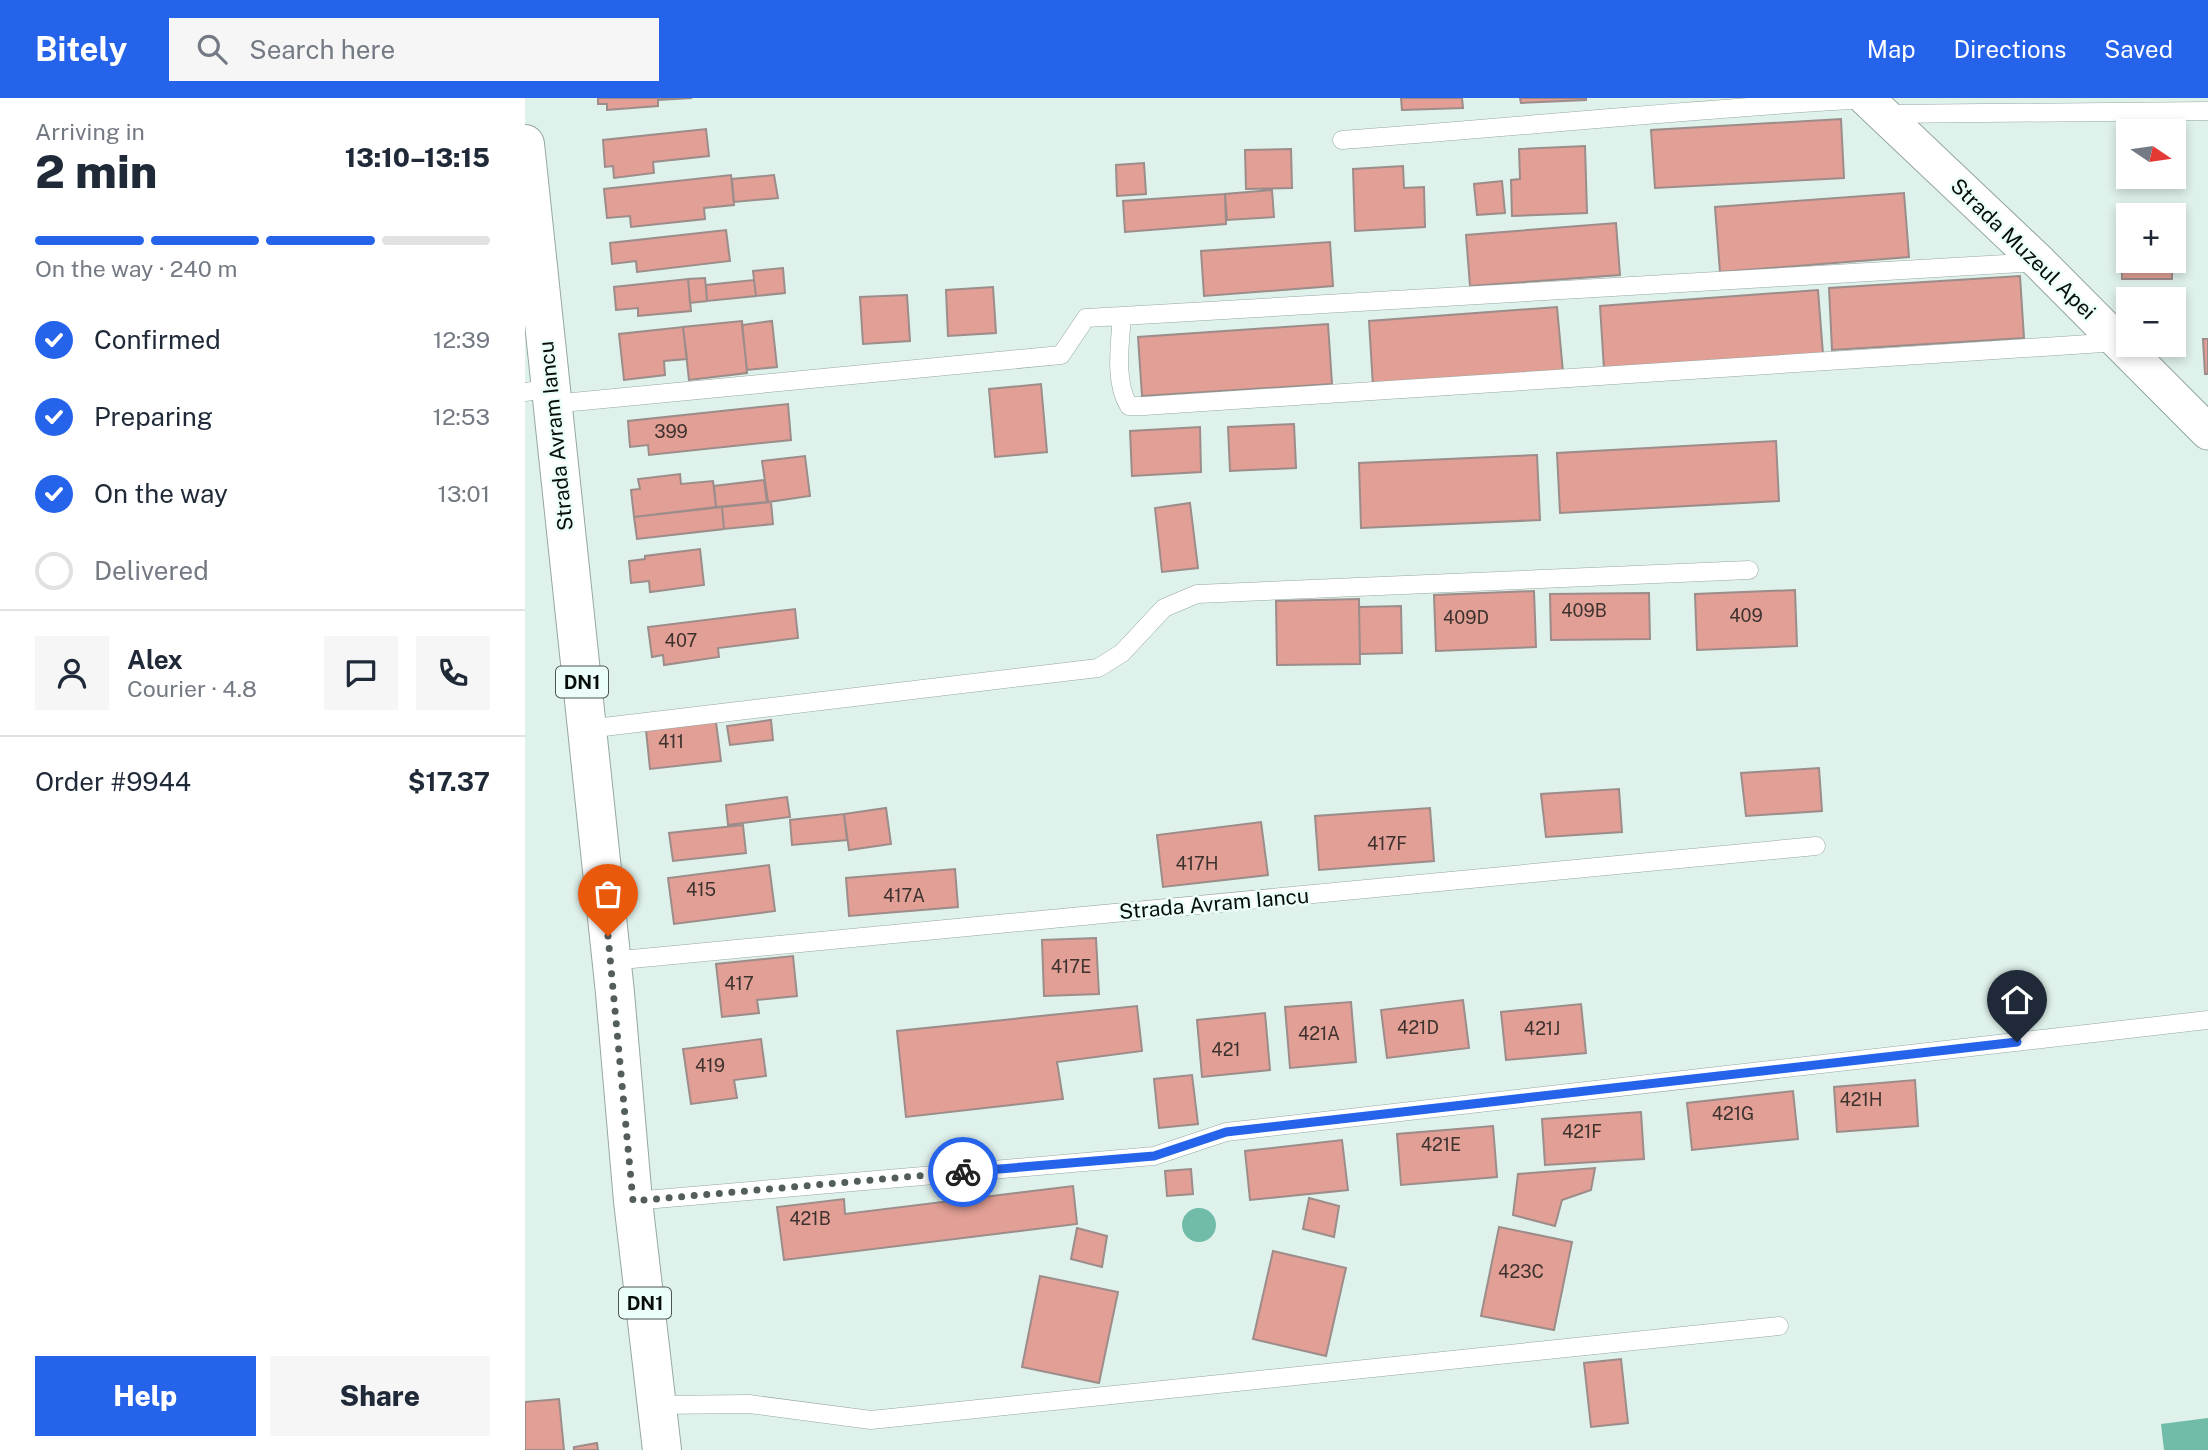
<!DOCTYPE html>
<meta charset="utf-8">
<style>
body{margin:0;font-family:"Public Sans",sans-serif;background:#f6f6f7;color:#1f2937;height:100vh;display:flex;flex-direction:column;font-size:26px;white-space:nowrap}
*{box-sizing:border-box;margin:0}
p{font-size:23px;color:#747a83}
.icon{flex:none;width:38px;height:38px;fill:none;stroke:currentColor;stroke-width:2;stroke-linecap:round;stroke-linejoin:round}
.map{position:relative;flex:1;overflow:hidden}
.sheet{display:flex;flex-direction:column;background:#fff;width:525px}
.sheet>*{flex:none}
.needle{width:46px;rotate:103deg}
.buttons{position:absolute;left:1591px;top:21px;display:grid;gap:14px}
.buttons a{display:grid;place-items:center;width:70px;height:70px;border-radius:0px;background:#fff;box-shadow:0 4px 10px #0003;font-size:35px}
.pin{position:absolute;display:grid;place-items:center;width:60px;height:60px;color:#fff;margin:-72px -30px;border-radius:50% 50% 50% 0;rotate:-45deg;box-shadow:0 0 7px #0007}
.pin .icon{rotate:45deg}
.courier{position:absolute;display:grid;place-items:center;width:70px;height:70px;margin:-35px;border:5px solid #2563eb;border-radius:50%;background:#fff;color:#222;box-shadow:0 2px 9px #0007}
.headline em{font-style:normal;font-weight:800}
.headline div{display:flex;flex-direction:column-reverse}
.headline{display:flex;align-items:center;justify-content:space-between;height:119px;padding:0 35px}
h1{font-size:46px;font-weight:800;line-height:52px}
.bar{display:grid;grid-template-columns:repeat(4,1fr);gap:10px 7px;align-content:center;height:84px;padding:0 35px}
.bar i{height:9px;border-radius:5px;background:#e0e1e3}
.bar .on{background:#2563eb}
.bar p{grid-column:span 4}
.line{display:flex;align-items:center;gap:18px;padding:0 35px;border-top:2px solid #e0e1e3}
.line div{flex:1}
.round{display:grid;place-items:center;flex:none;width:74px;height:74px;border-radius:0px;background:#f6f6f7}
ol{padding:0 35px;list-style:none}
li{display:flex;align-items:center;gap:21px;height:77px}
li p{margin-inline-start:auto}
li .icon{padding:7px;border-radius:50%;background:#2563eb;color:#fff;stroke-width:4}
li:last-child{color:#747a83}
li i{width:38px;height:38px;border:4px solid #e0e1e3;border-radius:50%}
.cta{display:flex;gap:14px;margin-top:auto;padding:14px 35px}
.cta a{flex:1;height:80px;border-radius:0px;background:#2563eb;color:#fff;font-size:28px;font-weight:800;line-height:80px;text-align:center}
.cta a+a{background:#f6f6f7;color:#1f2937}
header{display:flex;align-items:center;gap:42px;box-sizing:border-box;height:98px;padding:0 35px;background:#2563eb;color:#fff}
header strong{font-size:33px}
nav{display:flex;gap:38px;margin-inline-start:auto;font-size:24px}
.search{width:490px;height:63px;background:#f6f6f7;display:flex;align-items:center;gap:18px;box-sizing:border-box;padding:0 24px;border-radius:0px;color:#747a83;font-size:26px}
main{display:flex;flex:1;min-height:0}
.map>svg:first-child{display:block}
.water{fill:#71bca9}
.building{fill:#e19f95;stroke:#9c8c8a;stroke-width:2}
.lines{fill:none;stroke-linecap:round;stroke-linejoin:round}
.lane-casing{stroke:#96a7a2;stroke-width:19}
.street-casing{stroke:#96a7a2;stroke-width:37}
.primary-casing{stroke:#96a7a2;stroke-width:40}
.lane{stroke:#fff;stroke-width:18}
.street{stroke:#fff;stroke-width:35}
.primary{stroke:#fff;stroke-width:38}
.done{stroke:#535d59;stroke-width:7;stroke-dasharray:0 12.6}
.route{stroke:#2563eb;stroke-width:9}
.labels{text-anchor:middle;stroke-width:5;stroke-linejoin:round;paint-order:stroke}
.number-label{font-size:18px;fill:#3e322e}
.shield{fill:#ecfef9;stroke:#4c5552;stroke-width:2}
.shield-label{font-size:19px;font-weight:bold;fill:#070d0b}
.street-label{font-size:21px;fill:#070d0b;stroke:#ecfef9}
</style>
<header>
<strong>Bitely</strong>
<div class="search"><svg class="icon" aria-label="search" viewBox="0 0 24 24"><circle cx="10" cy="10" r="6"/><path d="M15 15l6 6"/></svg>Search here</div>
<nav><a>Map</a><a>Directions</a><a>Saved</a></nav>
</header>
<main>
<section class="sheet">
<div class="headline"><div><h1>2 min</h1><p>Arriving in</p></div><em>13:10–13:15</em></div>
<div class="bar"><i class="on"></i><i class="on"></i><i class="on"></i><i></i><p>On the way · 240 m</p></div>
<ol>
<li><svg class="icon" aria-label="check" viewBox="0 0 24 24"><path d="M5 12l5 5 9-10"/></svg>Confirmed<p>12:39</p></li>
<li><svg class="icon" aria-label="check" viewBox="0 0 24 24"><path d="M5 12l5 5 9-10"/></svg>Preparing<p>12:53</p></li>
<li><svg class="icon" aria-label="check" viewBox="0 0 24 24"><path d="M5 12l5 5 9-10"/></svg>On the way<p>13:01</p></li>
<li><i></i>Delivered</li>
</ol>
<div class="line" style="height:126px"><a class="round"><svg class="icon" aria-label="person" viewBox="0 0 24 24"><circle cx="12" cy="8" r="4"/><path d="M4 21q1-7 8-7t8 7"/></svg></a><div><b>Alex</b><p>Courier · 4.8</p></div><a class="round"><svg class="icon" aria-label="chat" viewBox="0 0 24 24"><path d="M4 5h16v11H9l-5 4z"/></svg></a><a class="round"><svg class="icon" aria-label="phone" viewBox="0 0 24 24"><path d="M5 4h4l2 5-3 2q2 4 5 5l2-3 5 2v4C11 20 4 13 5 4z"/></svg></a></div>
<div class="line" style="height:91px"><div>Order #9944</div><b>$17.37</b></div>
<div class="cta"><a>Help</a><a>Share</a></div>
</section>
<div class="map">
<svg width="1683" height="1352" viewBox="0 0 1683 1352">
<rect width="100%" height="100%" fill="#dff1eb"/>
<!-- water -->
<path class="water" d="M657 1127a17 17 0 1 1 34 0a17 17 0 1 1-34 0Z
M1683 1320V1352H1639L1636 1326Z"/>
<!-- building -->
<path class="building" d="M73 0H167L133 2V8L82 12V6H73Z
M876 0H937L938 10 877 12Z
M995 0H1061V2L996 5Z
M1316 21 1319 80 1130 90 1126 32Z
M181 31 184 58 128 64 129 75 89 80 88 68 80 69 78 42Z
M1060 48 1062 115 987 118 986 82 995 81 994 51Z
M766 51 767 90 721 91 720 52Z
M619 65 621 96 592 98 591 67Z
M878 68 879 90 899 89 900 129 830 133 828 71Z
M206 77 209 107 179 110 180 121 106 129 105 118 82 120 79 91Z
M249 77 253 100 209 104 207 81Z
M977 83 980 115 952 117 949 86Z
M747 92 749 119 702 122 700 96Z
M1379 95 1384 159 1195 174 1190 109Z
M700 96 701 126 600 134 598 103Z
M1091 125 1095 177 945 188 941 137Z
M201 132 205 163 112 174 111 163 87 166 85 145Z
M1597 136H1603V163H1647V181H1597Z
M805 144 808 188 679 198 676 153Z
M258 170 260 195 231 198 228 173Z
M1495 178 1499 240 1307 252 1304 190Z
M180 180 182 203 165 205 163 181Z
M163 181 166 213 113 218V210L91 212 89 189Z
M229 182 231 198 182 203 181 187Z
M468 189 471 235 423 238 421 192Z
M1293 192 1298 256 1079 271 1075 208Z
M382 197 385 243 338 246 335 199Z
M1032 209 1038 274 848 288 844 223Z
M217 223 222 275 164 282 158 229Z
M247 223 252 269 222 272 217 227Z
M803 226 807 286 617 298 613 239Z
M158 229 162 261 139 263 140 277 99 282 94 236Z
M1678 241H1683V276H1680Z
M516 286 522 354 470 359 464 291Z
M263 306 266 342 124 357 123 347 105 349 103 323Z
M769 326 771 370 705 373 703 329Z
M675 329 676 374 607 378 605 333Z
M1251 343 1254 403 1035 415 1032 355Z
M1012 357 1015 422 836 430 834 365Z
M280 358 285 398 243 404 237 363Z
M155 376 156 386 188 383 191 409 109 419 106 392 115 391 113 381Z
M239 382 242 404 191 409 189 388Z
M246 404 248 426 199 431 197 409Z
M665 405 673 470 637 474 630 410Z
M197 409 199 431 112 441 109 419Z
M175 451 179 487 125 494 124 483 106 485 104 463 120 461V458Z
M1270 492 1272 548 1172 552 1170 496Z
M1009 493 1011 549 911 553 909 497Z
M1124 495 1125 541 1026 542 1025 496Z
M834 501 835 566 752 567 751 503Z
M876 508 877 555 835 556 834 509Z
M270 511 273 540 193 550 194 559 139 567 138 557 127 559 123 529Z
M246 622 248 642 205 647 202 628Z
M191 624 196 663 125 671 121 632Z
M1294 670 1297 713 1221 718 1216 675Z
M1094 691 1097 734 1021 739 1016 696Z
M262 699 265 719 203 727 201 707Z
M361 710 366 746 324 752 319 716Z
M905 710 909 763 794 772 790 718Z
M319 716 322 742 267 747 265 722Z
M736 724 743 777 638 789 632 737Z
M218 727 221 755 148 763 144 735Z
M244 767 250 813 149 826 143 780Z
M430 771 433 809 324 818 321 780Z
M571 840 574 896 519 898 517 842Z
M268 858 272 898 232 902 234 915 197 919 191 866Z
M938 902 944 950 862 960 856 912Z
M826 904 831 964 765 970 760 909Z
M1056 906 1061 955 981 962 976 914Z
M612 908 617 953 532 964 538 1001 381 1019 372 933Z
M740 915 745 972 677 979 672 922Z
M236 941 241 978 209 982 212 1000 166 1006 158 951Z
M667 977 673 1026 634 1030 629 981Z
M1390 982 1393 1028 1312 1034 1309 989Z
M1268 993 1273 1041 1167 1052 1162 1005Z
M1116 1014 1119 1061 1020 1067 1017 1021Z
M968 1028 972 1079 876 1087 872 1036Z
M817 1042 823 1092 725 1102 720 1053Z
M1070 1070 1066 1092 1037 1102 1030 1128 988 1117 993 1076Z
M666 1071 668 1096 642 1098 640 1073Z
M548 1088 552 1126 259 1162 252 1109 319 1101 320 1116Z
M784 1100 814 1108 809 1139 778 1131Z
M974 1129 1047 1144 1029 1232 956 1218Z
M552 1130 582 1138 577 1169 546 1161Z
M748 1153 821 1170 801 1258 728 1241Z
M515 1178 593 1194 574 1285 497 1269Z
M1096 1261 1103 1325 1066 1329 1059 1265Z
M34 1301 39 1352H0V1304Z
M72 1345 73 1352H49V1349Z"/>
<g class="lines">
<!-- lane casing -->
<g class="lane-casing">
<path id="lane" d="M1359 16 1683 13
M817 42C992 29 1167 11 1342 1
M1514 164 597 218C595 245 589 285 604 308H619L1593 244
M0 294 26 290
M27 306 536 257 561 220 597 218
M62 631 573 570 597 555 639 510 672 496 1224 472
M86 863 1291 748
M108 1103 629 1058 701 1034 1683 922
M132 1307 224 1306 346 1322 1254 1228"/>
</g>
<!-- street casing -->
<g class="street-casing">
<path id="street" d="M1341 0 1514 164 1683 334"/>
</g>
<!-- primary casing -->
<g class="primary-casing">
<path id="primary" d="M0 46 90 895 108 1103 137 1352"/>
</g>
<!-- lane -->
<use href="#lane" class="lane"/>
<!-- street -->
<use href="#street" class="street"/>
<!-- primary -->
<use href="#primary" class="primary"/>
</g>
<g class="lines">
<!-- done -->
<path class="done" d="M83 838 108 1103 438 1074"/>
<!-- route -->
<path class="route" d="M438 1074 629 1058 701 1034 1492 944"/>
</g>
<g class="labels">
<!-- number labels -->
<g class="number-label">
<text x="146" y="340">399</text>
<text x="1059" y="519">409B</text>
<text x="1221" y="524">409</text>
<text x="941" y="526">409D</text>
<text x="156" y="549">407</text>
<text x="146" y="650">411</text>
<text x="862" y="752">417F</text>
<text x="672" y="772">417H</text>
<text x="176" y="798">415</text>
<text x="379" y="804">417A</text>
<text x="546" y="875">417E</text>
<text x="214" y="892">417</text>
<text x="893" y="936">421D</text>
<text x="1017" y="937">421J</text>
<text x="794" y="942">421A</text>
<text x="701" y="958">421</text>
<text x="185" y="974">419</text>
<text x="1336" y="1008">421H</text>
<text x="1208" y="1022">421G</text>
<text x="1057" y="1040">421F</text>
<text x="916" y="1053">421E</text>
<text x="285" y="1127">421B</text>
<text x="996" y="1180">423C</text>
</g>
<!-- shield labels -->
<g class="shield">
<rect x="31" y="568.5" width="52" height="31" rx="5"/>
<rect x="94" y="1189.5" width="52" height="31" rx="5"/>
</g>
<g class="shield-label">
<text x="57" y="591">DN1</text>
<text x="120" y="1212">DN1</text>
</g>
<!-- street labels -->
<g class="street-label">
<text transform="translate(1498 151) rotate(44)" y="7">Strada Muzeul Apei</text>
<text transform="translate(31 338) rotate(-96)" y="7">Strada Avram Iancu</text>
<text transform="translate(689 806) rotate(-5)" y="7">Strada Avram Iancu</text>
</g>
</g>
</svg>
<div class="buttons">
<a><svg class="needle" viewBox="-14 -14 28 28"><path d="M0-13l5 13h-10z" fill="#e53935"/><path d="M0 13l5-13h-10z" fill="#747a83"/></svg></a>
<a>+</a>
<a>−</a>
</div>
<div class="pin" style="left:83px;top:838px;background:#ea580c"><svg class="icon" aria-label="bag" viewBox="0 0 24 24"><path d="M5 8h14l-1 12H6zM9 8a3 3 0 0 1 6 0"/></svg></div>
<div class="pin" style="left:1492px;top:944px;background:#1f2937"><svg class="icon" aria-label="home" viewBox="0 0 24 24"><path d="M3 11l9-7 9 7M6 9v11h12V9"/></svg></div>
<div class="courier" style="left:438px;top:1074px"><svg class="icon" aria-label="bike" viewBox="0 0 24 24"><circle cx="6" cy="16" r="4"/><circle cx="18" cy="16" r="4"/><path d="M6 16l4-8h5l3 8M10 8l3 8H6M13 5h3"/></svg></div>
</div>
</main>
